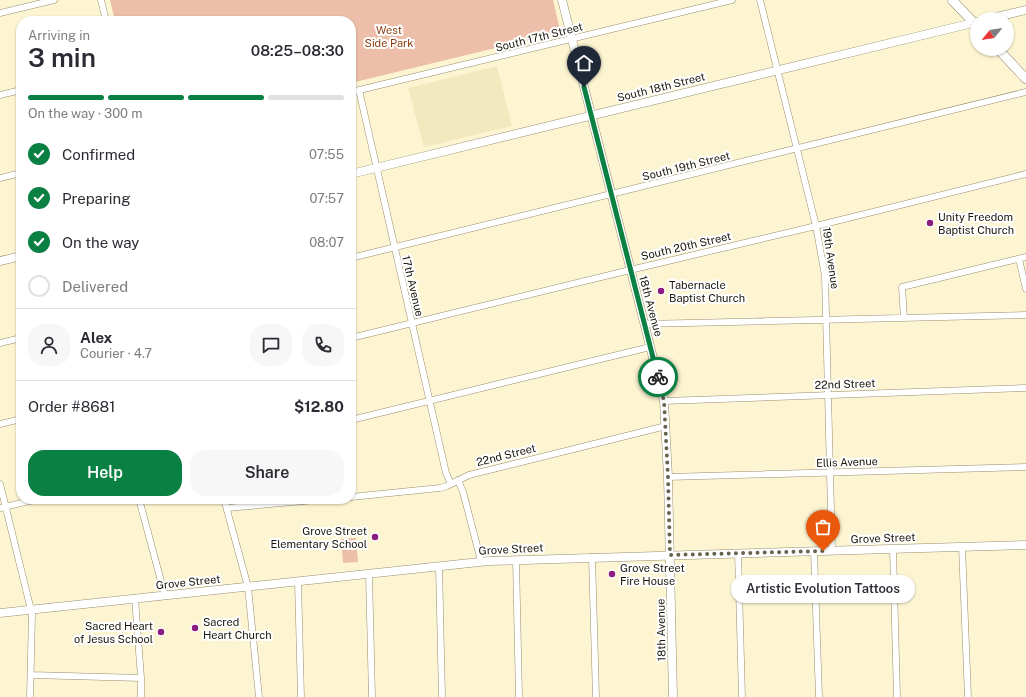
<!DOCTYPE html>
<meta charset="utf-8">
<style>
body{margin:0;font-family:"Public Sans",sans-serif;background:#f7f7f7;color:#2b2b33;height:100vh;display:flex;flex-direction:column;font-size:15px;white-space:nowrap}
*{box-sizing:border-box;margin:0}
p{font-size:13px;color:#7c7c81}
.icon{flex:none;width:22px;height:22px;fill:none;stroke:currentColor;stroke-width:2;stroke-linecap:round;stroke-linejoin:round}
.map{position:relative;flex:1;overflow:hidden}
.side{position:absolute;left:16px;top:16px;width:340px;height:488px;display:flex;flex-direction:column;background:#fff;border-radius:16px;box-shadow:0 1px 3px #0004}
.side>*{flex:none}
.needle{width:26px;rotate:240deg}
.fabs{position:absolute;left:970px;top:12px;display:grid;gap:8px}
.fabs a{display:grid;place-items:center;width:44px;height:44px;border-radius:50%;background:#fff;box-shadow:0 1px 3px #0004;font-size:20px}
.pin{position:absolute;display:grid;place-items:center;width:34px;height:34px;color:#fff;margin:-41px -17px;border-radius:50% 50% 50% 0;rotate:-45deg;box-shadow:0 0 4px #0007}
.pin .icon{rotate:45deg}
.courier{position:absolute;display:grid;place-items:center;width:40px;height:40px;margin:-20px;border:3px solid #0b8043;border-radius:50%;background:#fff;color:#222;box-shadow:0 1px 5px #0007}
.bubble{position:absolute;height:28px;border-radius:14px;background:#fff;box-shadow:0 1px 3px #0004;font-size:13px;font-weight:600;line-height:28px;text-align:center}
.head em{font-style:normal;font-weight:600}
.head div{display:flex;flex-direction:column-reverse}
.head{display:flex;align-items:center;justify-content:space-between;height:68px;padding:0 12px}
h1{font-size:26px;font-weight:600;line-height:30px}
.bar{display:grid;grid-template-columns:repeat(4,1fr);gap:6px 4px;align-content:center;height:48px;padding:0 12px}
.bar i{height:5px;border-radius:3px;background:#e1e1e2}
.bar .active{background:#0b8043}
.bar p{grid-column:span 4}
.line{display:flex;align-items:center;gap:10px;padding:0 12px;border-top:1px solid #e1e1e2}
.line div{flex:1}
.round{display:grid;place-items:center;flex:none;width:42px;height:42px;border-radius:16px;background:#f7f7f7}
ol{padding:0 12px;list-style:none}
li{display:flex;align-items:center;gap:12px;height:44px}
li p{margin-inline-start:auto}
li .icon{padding:4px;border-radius:50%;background:#0b8043;color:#fff;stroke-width:4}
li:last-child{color:#7c7c81}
li i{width:22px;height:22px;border:2px solid #e1e1e2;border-radius:50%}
.primary-button{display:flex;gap:8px;margin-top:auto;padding:8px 12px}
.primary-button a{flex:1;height:46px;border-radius:16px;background:#0b8043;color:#fff;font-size:16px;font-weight:600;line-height:46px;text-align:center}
.primary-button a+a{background:#f7f7f7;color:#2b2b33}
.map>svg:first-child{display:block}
.built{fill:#f3e9bf}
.green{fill:#edbfaa}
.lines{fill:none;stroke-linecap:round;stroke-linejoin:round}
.street-casing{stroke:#968e6f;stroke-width:7}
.secondary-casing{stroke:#968e6f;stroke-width:9}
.primary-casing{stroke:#968e6f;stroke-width:10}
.street{stroke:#fff;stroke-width:6}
.secondary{stroke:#fff;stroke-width:8}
.primary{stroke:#fff;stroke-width:9}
.done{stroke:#68634f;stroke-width:4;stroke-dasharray:0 7.2}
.route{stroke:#0b8043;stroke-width:5}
.poi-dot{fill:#8b1d81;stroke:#fff;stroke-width:1.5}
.labels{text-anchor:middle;stroke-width:4;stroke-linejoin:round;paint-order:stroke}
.park-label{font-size:11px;fill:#893c0d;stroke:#fff}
.street-label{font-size:11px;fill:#181509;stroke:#fff}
.poi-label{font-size:11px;fill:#181509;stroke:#fff;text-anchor:start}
</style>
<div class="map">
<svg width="1026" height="697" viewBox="0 0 1026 697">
<rect width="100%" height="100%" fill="#fdf5d2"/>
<!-- built -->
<path class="built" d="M497 66 512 126 424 147 408 88Z"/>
<!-- green -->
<path class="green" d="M110 0H553L560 30 557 33 351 83V21H115Z
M356 538 358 562 343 563 341 539Z"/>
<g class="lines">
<!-- street casing -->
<g class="street-casing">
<path id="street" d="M101 0 106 21
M760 0 816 226 825 276 832 550
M0 13 54 0
M359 90 446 473 451 484
M351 92 732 0
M0 95 21 90
M0 178 21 173
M351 258 1026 92
M1019 259 1026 289
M904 318 902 287 1026 257
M644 324 1026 315
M351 338 630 270 816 226 1026 174
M0 343 21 338
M664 401 1026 388
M351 420 650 347
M0 424 21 419
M668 477 1026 467
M458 480 463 492 481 561
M0 484 32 614 30 697
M351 497 440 488 447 486 469 475 666 426
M139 499 165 596
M224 499 248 587 259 697
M0 508 38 499
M227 508 326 499
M962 547 968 697
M893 549 897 697
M814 551 819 697
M738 553 742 697
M592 557 596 697
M516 560 519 697
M439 566 442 697
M369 574 372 697
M298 581 301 697
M135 598 141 678V697
M31 675 141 678"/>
</g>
<!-- secondary casing -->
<g class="secondary-casing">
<path id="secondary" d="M562 0 664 401 668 477 673 697
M988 19 1026 10
M351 174 977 22
M0 261 21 256
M0 613 489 561 1026 545"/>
</g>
<!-- primary casing -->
<g class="primary-casing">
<path id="primary" d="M952 0 977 26
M998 49 1026 79"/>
</g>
<!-- street -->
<use href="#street" class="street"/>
<!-- secondary -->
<use href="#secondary" class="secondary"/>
<!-- primary -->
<use href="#primary" class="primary"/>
</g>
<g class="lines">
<!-- done -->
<path class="done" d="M658 377 664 401 668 477 670 555 823 551"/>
<!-- route -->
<path class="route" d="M584 87 658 377"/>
</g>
<!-- markers -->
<g class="poi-dot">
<circle cx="930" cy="223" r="4"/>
<circle cx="661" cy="291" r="4"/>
<circle cx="375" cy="537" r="4"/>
<circle cx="612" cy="574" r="4"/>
<circle cx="195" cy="628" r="4"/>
<circle cx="161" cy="632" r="4"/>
</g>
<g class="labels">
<!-- park labels -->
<g class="park-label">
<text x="389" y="34">West<tspan x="389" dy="13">Side Park</tspan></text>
</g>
<!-- street labels -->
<g class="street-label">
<text transform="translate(539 37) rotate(-14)" y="4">South 17th Street</text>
<text transform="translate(661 87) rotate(-14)" y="4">South 18th Street</text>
<text transform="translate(686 166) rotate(-14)" y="4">South 19th Street</text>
<text transform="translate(686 246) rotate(-13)" y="4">South 20th Street</text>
<text transform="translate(831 258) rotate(82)" y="4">19th Avenue</text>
<text transform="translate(413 286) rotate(77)" y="4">17th Avenue</text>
<text transform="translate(651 306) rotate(75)" y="4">18th Avenue</text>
<text transform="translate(845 384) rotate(-2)" y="4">22nd Street</text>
<text transform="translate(506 455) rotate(-14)" y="4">22nd Street</text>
<text transform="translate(847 462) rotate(-2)" y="4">Ellis Avenue</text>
<text transform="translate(883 538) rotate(-2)" y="4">Grove Street</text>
<text transform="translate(511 549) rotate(-3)" y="4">Grove Street</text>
<text transform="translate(188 582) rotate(-6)" y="4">Grove Street</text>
<text transform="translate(661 630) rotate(-91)" y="4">18th Avenue</text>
</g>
<!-- poi labels -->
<g class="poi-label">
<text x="938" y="221">Unity Freedom<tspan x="938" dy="13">Baptist Church</tspan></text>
<text x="669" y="289">Tabernacle<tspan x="669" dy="13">Baptist Church</tspan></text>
<text x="367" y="535" text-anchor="end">Grove Street<tspan x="367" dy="13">Elementary School</tspan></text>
<text x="620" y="572">Grove Street<tspan x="620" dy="13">Fire House</tspan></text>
<text x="203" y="626">Sacred<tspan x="203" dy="13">Heart Church</tspan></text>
<text x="153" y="630" text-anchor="end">Sacred Heart<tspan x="153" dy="13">of Jesus School</tspan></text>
</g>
</g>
</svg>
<div class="fabs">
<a><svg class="needle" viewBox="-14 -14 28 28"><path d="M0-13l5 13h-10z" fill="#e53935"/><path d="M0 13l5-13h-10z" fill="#7c7c81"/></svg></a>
</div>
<div class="pin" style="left:823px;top:551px;background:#ea580c"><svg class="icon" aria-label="bag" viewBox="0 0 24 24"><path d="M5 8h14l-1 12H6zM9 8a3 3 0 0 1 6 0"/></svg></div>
<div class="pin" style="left:584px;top:87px;background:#1f2937"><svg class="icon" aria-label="home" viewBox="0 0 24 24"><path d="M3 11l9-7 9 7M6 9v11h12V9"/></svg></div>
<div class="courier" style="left:658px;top:377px"><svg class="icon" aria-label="bike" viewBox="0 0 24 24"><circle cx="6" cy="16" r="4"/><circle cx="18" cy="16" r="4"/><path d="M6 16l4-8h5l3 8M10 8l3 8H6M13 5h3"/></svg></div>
<div class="bubble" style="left:731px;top:575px;width:184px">Artistic Evolution Tattoos</div>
<section class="side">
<div class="head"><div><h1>3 min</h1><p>Arriving in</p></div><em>08:25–08:30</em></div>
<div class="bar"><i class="active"></i><i class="active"></i><i class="active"></i><i></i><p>On the way · 300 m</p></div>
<ol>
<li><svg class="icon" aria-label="check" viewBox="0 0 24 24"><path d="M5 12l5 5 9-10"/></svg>Confirmed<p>07:55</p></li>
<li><svg class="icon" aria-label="check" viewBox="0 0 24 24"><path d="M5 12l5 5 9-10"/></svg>Preparing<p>07:57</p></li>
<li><svg class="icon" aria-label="check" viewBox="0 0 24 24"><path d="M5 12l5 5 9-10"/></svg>On the way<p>08:07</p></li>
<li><i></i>Delivered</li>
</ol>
<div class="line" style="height:72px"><a class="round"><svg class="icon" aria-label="person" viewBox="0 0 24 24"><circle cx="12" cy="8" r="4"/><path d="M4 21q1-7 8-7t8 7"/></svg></a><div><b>Alex</b><p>Courier · 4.7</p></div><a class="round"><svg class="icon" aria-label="chat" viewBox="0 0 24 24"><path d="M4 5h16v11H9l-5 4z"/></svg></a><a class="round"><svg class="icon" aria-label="phone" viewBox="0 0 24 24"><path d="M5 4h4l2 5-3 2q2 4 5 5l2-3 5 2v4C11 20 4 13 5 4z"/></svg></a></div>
<div class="line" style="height:52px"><div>Order #8681</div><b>$12.80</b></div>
<div class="primary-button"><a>Help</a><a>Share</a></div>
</section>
</div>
